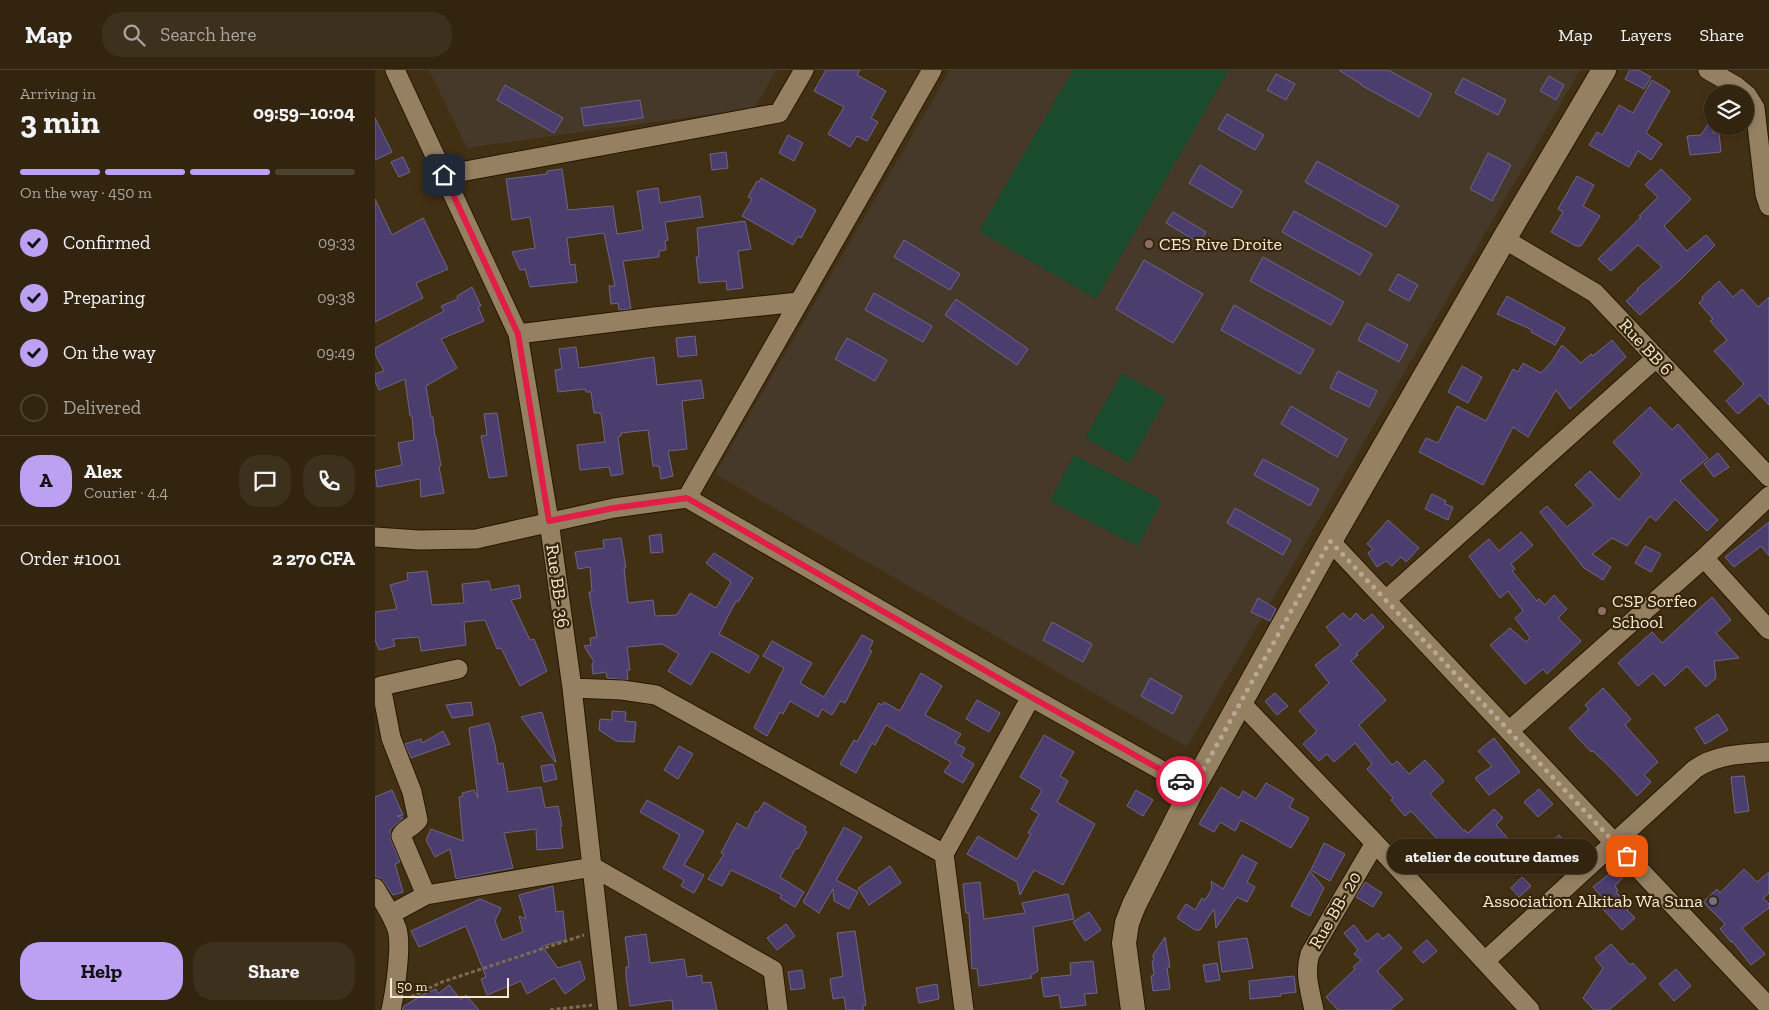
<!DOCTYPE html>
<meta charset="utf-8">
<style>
body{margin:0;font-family:"Zilla Slab",serif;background:#3d301d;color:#f1f3f6;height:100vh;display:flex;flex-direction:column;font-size:19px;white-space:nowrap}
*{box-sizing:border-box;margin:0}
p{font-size:16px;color:#a8a49e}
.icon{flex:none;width:28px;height:28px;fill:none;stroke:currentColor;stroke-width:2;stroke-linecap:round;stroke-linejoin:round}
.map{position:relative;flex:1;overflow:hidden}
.panel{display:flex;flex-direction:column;background:#32240f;width:375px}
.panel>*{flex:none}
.tools{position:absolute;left:1329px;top:15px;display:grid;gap:10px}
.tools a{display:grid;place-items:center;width:50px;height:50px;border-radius:50%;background:#32240f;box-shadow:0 2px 8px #0003,0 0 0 1px #4d412f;font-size:25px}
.scale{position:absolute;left:15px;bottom:12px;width:119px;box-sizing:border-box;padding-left:5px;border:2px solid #f4e8d8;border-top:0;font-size:14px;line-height:18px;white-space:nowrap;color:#f4e8d8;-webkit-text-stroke:4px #372609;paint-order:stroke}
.pin{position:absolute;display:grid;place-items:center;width:42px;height:42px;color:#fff;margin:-21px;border-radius:10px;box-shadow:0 2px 8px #0006}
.courier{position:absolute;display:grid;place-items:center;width:50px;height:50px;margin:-25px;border:4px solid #e11d48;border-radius:50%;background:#fff;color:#222;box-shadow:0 1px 6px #0007}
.bubble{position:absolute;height:35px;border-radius:18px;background:#32240f;box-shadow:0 2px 8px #0003,0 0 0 1px #4d412f;font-size:16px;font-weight:800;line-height:35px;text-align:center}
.overview em{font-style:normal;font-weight:800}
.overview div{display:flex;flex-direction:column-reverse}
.overview{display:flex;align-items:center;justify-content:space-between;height:85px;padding:0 20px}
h1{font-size:32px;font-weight:800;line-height:38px}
.bar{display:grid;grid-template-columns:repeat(4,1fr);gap:8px 5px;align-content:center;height:60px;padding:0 20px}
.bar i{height:6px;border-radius:4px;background:#4d412f}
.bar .current{background:#bca0f2}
.bar p{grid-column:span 4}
.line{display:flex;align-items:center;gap:12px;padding:0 20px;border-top:1px solid #4d412f}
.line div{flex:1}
.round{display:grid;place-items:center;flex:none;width:52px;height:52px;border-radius:20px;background:#3d301d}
ol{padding:0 20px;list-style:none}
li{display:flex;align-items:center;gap:15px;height:55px}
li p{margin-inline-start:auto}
li .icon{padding:5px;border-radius:50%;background:#bca0f2;color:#111;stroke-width:4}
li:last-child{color:#a8a49e}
li i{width:28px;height:28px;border:2px solid #4d412f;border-radius:50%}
.primary-button{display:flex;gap:10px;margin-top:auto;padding:10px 20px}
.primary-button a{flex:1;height:58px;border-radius:20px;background:#bca0f2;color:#111;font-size:20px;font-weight:800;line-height:58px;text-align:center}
.primary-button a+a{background:#3d301d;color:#f1f3f6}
header{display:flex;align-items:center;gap:30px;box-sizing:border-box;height:70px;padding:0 25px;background:#32240f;border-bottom:1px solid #4d412f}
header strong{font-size:24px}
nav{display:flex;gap:28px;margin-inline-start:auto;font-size:18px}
.search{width:350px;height:45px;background:#3d301d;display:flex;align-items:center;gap:12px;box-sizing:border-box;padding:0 18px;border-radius:20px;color:#a8a49e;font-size:19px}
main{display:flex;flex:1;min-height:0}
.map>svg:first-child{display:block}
.education{fill:#46392a}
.garden{fill:#1a4b2d}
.building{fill:#4b3d6e;stroke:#6e6686}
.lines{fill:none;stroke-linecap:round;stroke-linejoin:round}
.minor-casing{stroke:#281700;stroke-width:21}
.tertiary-casing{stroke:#281700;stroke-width:26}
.path{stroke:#7b6b53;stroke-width:3;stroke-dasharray:4 2.5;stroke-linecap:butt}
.minor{stroke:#958062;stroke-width:19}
.tertiary{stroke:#958062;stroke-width:24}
.done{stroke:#b6a893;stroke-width:5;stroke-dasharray:0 9}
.route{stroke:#e11d48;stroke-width:6}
.education-dot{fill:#8d6e63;stroke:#372609;stroke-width:2}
.worship-dot{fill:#6b7280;stroke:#372609;stroke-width:2}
.labels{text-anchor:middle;stroke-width:4.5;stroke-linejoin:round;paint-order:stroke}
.poi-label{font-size:18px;fill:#f4e8d8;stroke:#372609;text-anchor:start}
.street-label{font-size:18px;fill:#f4e8d8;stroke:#372609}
</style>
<header>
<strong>Map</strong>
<div class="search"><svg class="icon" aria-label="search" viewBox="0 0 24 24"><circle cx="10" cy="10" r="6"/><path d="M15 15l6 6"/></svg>Search here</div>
<nav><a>Map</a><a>Layers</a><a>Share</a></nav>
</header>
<main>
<section class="panel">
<div class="overview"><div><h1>3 min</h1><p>Arriving in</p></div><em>09:59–10:04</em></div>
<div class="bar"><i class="current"></i><i class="current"></i><i class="current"></i><i></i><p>On the way · 450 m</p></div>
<ol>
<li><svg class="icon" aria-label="check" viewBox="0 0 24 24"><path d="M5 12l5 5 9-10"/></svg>Confirmed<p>09:33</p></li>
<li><svg class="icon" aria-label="check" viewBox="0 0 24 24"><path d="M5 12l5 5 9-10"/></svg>Preparing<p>09:38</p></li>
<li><svg class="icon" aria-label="check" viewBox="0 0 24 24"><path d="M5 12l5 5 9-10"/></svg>On the way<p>09:49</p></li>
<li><i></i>Delivered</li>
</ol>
<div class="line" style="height:90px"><b class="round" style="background:#bca0f2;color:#111">A</b><div><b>Alex</b><p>Courier · 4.4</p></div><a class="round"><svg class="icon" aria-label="chat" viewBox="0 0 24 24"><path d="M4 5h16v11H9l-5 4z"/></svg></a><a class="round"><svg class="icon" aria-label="phone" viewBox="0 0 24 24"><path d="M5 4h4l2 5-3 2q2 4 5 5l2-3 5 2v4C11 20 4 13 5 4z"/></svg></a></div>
<div class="line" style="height:65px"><div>Order #1001</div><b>2 270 CFA</b></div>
<div class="primary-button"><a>Help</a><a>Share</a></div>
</section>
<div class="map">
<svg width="1394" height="940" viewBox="0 0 1394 940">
<rect width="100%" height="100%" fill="#423014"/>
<!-- education -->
<path class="education" d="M54 0H401L380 38 92 78Z
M575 0H1205L812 677 340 404Z"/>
<!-- garden -->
<path class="garden" d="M698 0H854L721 229 604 161Z
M747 303 791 328 755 393 710 368Z
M699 385 787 430 763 476 675 431Z"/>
<!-- building -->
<path class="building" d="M451 0H485L482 5 511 21 496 48 503 52 492 71 482 66 475 77 453 64 469 37 439 21Z
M964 0H1013L1057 24 1044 47 986 15V14Z
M1255 0H1263L1276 7 1269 19 1250 9Z
M901 4 920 14 911 30 892 20Z
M1174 6 1189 15 1181 30 1165 21Z
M1088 8 1131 30 1123 45 1080 23Z
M1277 10 1295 21 1271 63 1287 74 1276 90 1263 81 1254 97 1214 75 1222 62 1227 65 1244 35 1258 43Z
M130 15 188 48 179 63 122 30Z
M265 30 268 48 209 56 206 38Z
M852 44 889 65 880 80 843 59Z
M1338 46V63H1344L1346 82 1315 85 1312 66 1326 65Z
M0 48 17 82 0 90Z
M413 65 428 73 419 91 404 83Z
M351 82 353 98 337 100 335 84Z
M1113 83 1136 95 1117 131 1095 119Z
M28 87 35 102 24 107 16 92Z
M942 91 1024 136 1011 157 930 112Z
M825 95 867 121 857 138 814 113Z
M187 99 193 140 238 136 242 164 268 160 262 121 283 118 285 133 325 126 328 147 290 152 293 170 290 171 291 180 284 181V187L248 191 256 239 244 240 243 233 236 234 234 216H240L229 163 192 168 195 195 200 194 202 212 155 217 150 199 145 200 137 182 160 178 155 147 137 150 131 109 172 104V101Z
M1286 99 1316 129 1289 156 1312 181 1331 165 1340 175 1304 211 1265 245 1251 231 1263 220 1262 219 1287 197 1263 175 1236 201 1223 189 1266 147 1264 146 1283 127 1270 115Z
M1202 106 1219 115 1208 136 1225 146 1206 176H1201L1176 162 1188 142 1183 139Z
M386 108 441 140 426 168 423 166 418 175 367 146 377 129 373 127 382 111 384 112Z
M0 129 17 165 48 148 73 199 41 213 48 228 0 252Z
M919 141 997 184 985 205 907 162Z
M798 142 831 162 824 173 791 153Z
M370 151 376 179 363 181 368 218 352 220 351 211 324 213 321 187H324L322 158Z
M529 170 585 204 575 220 519 187Z
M888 187 969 232 956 255 875 211Z
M769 190 828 224 798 273 741 239Z
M1023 204 1043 215 1034 231 1014 220Z
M1344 211 1358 227 1367 219 1383 237 1394 227V335L1385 325 1363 344 1351 331 1369 314 1339 281 1352 270 1335 251 1338 249 1324 233 1328 229 1327 227Z
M97 217 106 236 103 237 109 251 66 269 82 298 51 316 56 347H58L60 367H61L66 396 64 397 69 423 46 427 45 409 2 417 0 401 27 395 23 373 39 370 37 346H35L30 309 4 320 0 311V304L9 301 0 284V278L69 241 66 236 83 229 82 226Z
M499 223 557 256 548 272 490 240Z
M1132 226 1190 258 1180 275 1156 262 1157 260 1122 244Z
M581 229 653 279 642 295 570 245Z
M859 235 939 280 925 304 846 260Z
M992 253 1033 275 1024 292 983 270Z
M320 266 322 285 303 287 301 268Z
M472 268 512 290 500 311 460 289Z
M1237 270 1251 287 1195 339 1181 320 1153 367 1138 357 1108 415 1044 382 1051 368 1063 373 1082 336 1111 351 1138 299 1143 302 1148 293 1166 303 1177 291 1187 275 1206 293 1216 284 1218 286Z
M201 277 204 298 279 287 282 315 326 310 329 328 307 331 312 379 293 381 298 406 286 409 284 396H278L273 360 246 363V366L243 367 248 404 236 406 234 397 205 400 202 375 230 372 226 343H219L216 322H211L210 319 183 322 180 300 187 299 184 279Z
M1087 296 1107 307 1093 333 1073 322Z
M963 301 1002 321 994 337 955 318Z
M916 336 972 369 962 387 906 354Z
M1275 337 1297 360 1303 354 1333 388 1305 411 1343 450 1332 461 1300 429 1281 451 1275 446 1252 476 1237 468 1217 484 1236 497 1228 510 1209 498 1165 442 1172 436 1192 457 1219 435 1200 415 1215 401 1244 430 1267 404 1238 372Z
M122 343 132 406 114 408 106 366 112 365 109 344Z
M1343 383 1354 397 1339 407 1329 394Z
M888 389 944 419 935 436 879 405Z
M1057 424 1071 431 1070 434 1078 437 1073 450 1050 439Z
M860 438 916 470 908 485 852 453Z
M1013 450 1044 478 1031 492 1026 487 1017 496 1011 491 1002 497 993 483 998 479 992 474Z
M1394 452V486L1386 476 1359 497 1350 487Z
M1146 462 1158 475 1136 494 1140 499 1137 501 1162 531 1164 529 1170 535 1179 525 1192 539 1183 548 1206 571 1172 604 1168 599 1150 614 1115 575 1135 558 1151 572 1155 568 1140 548 1148 541 1133 521 1125 528 1094 486 1114 469 1124 481Z
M286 464 288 482 276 483 274 466Z
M246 468 251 498H249L253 533 278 530 280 546 302 545 315 523 341 538 356 512 331 493 339 483 378 508 363 532 361 531 344 564 384 586 374 603 336 581 316 615 293 601 304 584 287 574 252 577 255 600H252L253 610 232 608 231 602 218 604 217 594 219 592 209 576 216 575 215 568 222 567 214 522H217L215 497 203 499 200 482 229 478 228 470Z
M1270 476 1286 484 1276 502 1260 493Z
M52 501 57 535 89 533 87 514 114 511 116 520 144 515 146 528 136 530 155 570 159 569 172 601 145 616 126 578 122 579 110 550 89 552 91 575 46 581 44 567 18 569 20 576 4 580 0 570V542L22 539 15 515 33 510 32 503Z
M1337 527 1356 550 1341 563 1364 588 1339 591 1341 608 1331 617 1312 596 1290 616 1278 603 1263 616 1243 593 1277 562 1287 573Z
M883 528 901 539 895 551 876 542Z
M968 543 975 550 981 543 989 551 997 544 1009 557 981 584 983 585 976 591 1011 630 984 655 1017 695 1022 691 1034 704 1050 690 1069 711 1055 724 1089 761 1090 760 1093 763 1119 739 1128 748 1121 755 1146 783 1136 792 1124 779 1099 801 1071 769 1066 773 1036 741 1030 746 1016 730 1018 728 992 699 997 694 980 673 959 692 952 684 944 691 928 674 942 661 924 641 954 613 940 595 966 575 951 557Z
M677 552 717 574 708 592 668 570Z
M487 565 498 571 494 580 497 581 470 633 465 631 457 645 447 639 443 647 415 631 408 644 405 642 392 666 379 658 409 598 388 586 397 571 437 593 425 613 449 627Z
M546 603 567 616 550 645 586 664 580 673 590 678 586 686 599 694 588 713 569 702 576 692 511 655 500 675 497 673 481 703 465 694 479 670 482 672 504 633 507 635 509 632 525 641Z
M775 608 807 626 798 644 766 626Z
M1228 618 1256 649 1250 655 1283 692 1269 705 1276 712 1262 726 1240 702 1218 681 1216 682 1194 658 1214 639 1210 635Z
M900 623 913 636 902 645 890 631Z
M602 630 625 643 614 662 591 649Z
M96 632 98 645 77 648 71 635Z
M237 641 251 642 250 651 261 652 259 672 241 671 224 660 225 649 237 650Z
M167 642 181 692H180L146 647Z
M1343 644 1353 660 1330 674 1320 658Z
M114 653 120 675 123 694 128 693 133 722 166 717 170 738 183 736 187 756H185L188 778 162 780 161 759 129 763 138 798 81 809 75 779 60 787 51 770 56 759 88 771 84 727 88 726 87 723 99 720 103 728 94 658Z
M68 661 75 674 36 688 30 674 46 669 47 673Z
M669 665 699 682 685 706 693 711 682 732 720 754 688 815 659 800 645 825 642 812 592 784 603 766 642 789 656 764 653 763 664 744 656 739 667 720 645 707Z
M1119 668 1145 702 1114 725 1100 708 1117 696 1103 681Z
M304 676 318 684 303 709 289 700Z
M178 694 182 709 169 712 166 696Z
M1369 706 1374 741 1360 743 1356 707Z
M891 713 919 729 914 737 934 748 916 778 866 750 860 761 845 752 839 762 824 754 846 717 864 728 868 721 881 729Z
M1164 719 1178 734 1163 747 1149 732Z
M17 720 28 745 22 746 28 748 15 760 16 770 25 792 20 794 28 822 18 825 9 812 5 808 0 807V727Z
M761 720 778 730 768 746 752 736Z
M272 730 329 761 309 795 329 805 319 823 306 816 309 810 288 798 305 765 265 742Z
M389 732 431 757 429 760 432 762 423 779 421 778 405 807 429 822 420 837 405 828 407 825 356 800 347 816 333 809 349 784 346 783 362 753 372 759 381 741 383 742Z
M469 757 487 767 461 810 483 822 474 839 459 831 458 819 444 843 428 832Z
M1184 765 1194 776 1184 784 1174 774Z
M949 773 970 784 955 811 936 800Z
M867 785 882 793 872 812 880 817 872 832 862 827 841 858 839 839 825 860H820L802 848 811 834 820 840 827 828 830 830 837 819 836 811 848 819Z
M1245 795 1252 803 1240 816 1243 821 1241 822 1255 837 1252 840 1260 848 1247 860 1227 838 1232 833 1218 817Z
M515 796 526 813 494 835 483 818Z
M1369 799 1382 812 1394 802V823L1388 828 1394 834V838L1367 858 1390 884 1376 895 1357 871 1356 872 1345 859 1350 854 1328 832 1342 819 1345 823Z
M935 801 949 818 935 846 916 836Z
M1147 807 1156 816 1144 827 1136 818Z
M605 812 609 849 650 843 647 833 693 824 699 849 658 857 663 901 656 905 657 908 604 916 602 898 597 899 594 843H591L588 814Z
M990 812 1007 823 998 837 981 827Z
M178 816 181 842 188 841 191 870 167 876 183 898 205 891 210 909 190 924 179 908 152 924 146 911 112 925 106 909 111 907 91 856 44 877 36 861 105 829 126 838 120 851 127 870 148 862 144 846 151 849 144 825Z
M714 842 726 860 710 871 698 852Z
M411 854 420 866 402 880 392 868Z
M979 855 992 872 1003 863 1008 869 1014 864 1027 878 1002 901 1028 929 1015 940H963L951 927 980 899 978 897 986 890 979 884 983 880 969 863Z
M480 861 491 935 488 936V940H471L469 927 458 929 455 909 468 906 462 863Z
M271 864 275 893 309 889 312 907 327 905V913L336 912 342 940H298L297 930 255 936 251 907V897H254L250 867Z
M790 867 795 897 792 898 795 919 778 921 776 906 779 905 777 891H779L778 885Z
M872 868 878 898 847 902 843 872Z
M1052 870 1062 881 1048 893 1038 882Z
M1236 874 1255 895 1258 893 1271 908 1234 940H1219L1208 928 1228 898 1220 888Z
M718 891 722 923 709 924 711 935 686 938 684 925 669 927 666 908 696 905 695 893Z
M842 893 845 910 831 912 828 895Z
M1301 899 1316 916 1299 931 1284 914Z
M427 900 430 918 416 920 413 902Z
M919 906 921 922 905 924 906 926 875 929 874 911Z
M562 914 564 929 544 933 541 918Z
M74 915 86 930 91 925 104 940H27L28 937 47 925 61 919 63 924Z"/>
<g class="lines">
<!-- minor casing -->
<g class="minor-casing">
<path id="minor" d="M20 0 143 264 174 451 197 618 233 940
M1333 0 1361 16 1372 25 1380 38 1390 124 1394 136
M69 105 404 43 429 0
M1129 169 1220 223 1394 407
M143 264 279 247 424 232
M312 428 557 0
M0 467 44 470 101 469 239 438 312 428 656 627 818 718
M955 471 1394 937
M1329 488 1394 560
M1011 530 1281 288
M6 616 83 599
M197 618 247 620 281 625 569 784 589 940
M0 619 6 616 16 668 37 722 43 750C38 757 29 759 26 766L51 825 16 844
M866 633 1000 773 1155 940
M1134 661 1329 488 1394 426
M569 784 656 627
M0 818C8 832 17 844 22 859 27 876 20 922 16 940
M51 825 218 797 398 900 403 940
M1110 891 1320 699C1342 684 1368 684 1394 682
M939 940C935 921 929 903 935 884L1000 773"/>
</g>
<!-- tertiary casing -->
<g class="tertiary-casing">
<path id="tertiary" d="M758 940 749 873 752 853 759 835 818 718 955 471 1129 169 1229 0"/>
</g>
<!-- path -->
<path class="path" d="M36 927 67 912 209 865
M175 940 217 935"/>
<!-- minor -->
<use href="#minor" class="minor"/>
<!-- tertiary -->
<use href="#tertiary" class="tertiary"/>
</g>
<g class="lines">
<!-- done -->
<path class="done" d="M806 711 818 718 955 471 1252 786"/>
<!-- route -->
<path class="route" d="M69 105 143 264 174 451 239 438 312 428 656 627 806 711"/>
</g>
<!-- markers -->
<g class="education-dot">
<circle cx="774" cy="174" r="5"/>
<circle cx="1227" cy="541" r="5"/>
</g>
<circle class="worship-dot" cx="1338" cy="831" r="5"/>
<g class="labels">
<!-- poi labels -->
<g class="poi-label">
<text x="784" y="180">CES Rive Droite</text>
<text x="1237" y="537">CSP Sorfeo<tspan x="1237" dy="21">School</tspan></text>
<text x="1328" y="837" text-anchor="end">Association Alkitab Wa Suna</text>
</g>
<!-- street labels -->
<g class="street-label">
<text transform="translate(1271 277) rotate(47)" y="6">Rue BB 6</text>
<text transform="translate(183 516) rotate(82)" y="6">Rue BB- 36</text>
<text transform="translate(960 840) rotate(-60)" y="6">Rue BB- 20</text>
</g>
</g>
</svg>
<div class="tools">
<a><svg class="icon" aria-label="layers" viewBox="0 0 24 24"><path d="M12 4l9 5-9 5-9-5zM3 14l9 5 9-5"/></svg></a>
</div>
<div class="scale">50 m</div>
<div class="pin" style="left:1252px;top:786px;background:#ea580c"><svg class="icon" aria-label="bag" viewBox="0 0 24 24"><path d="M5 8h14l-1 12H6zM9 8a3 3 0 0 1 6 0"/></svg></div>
<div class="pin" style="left:69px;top:105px;background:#1f2937"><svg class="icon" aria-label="home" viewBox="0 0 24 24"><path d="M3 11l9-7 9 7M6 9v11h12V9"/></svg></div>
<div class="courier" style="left:806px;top:711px"><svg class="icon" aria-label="car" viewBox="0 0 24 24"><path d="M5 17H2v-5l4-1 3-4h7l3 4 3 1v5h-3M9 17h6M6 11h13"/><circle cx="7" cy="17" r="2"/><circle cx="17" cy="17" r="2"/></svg></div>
<div class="bubble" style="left:1012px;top:769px;width:210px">atelier de couture dames</div>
</div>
</main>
